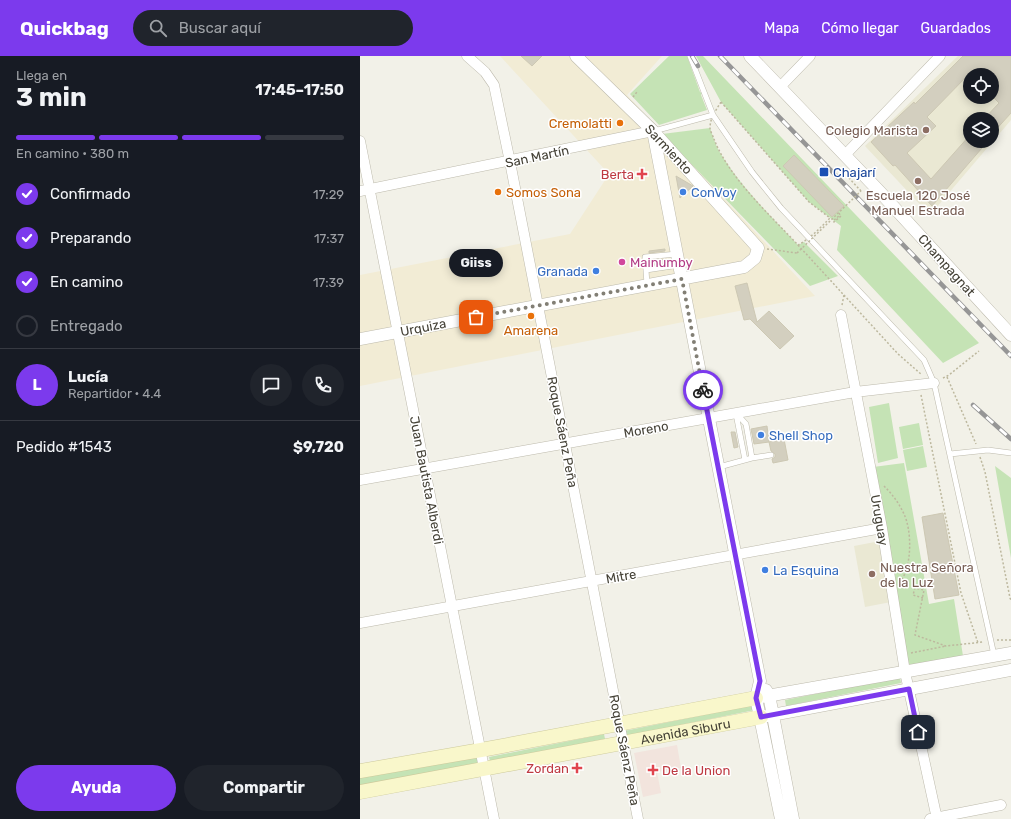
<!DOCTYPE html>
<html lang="es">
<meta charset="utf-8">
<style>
body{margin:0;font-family:Rubik,sans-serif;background:#20242c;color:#f1f3f6;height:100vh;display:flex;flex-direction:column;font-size:15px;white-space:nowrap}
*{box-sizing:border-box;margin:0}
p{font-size:13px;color:#9ea1a6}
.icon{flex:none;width:22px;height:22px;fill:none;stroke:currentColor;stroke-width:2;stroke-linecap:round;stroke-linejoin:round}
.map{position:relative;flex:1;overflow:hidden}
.side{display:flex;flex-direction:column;background:#171b24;width:360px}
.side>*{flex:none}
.buttons{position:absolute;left:603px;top:12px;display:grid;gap:8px}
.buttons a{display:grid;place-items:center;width:36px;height:36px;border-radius:50%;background:#171b24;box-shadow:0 2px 10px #0003;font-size:20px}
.pin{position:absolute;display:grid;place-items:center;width:34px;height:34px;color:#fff;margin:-17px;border-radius:8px;box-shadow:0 2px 6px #0006}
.courier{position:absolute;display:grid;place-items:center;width:40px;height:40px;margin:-20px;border:3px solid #7c3aed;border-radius:50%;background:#fff;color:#222;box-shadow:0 1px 5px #0007}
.bubble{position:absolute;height:28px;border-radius:14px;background:#171b24;box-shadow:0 2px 10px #0003;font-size:13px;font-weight:700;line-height:28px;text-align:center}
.summary em{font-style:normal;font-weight:700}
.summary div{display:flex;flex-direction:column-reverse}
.summary{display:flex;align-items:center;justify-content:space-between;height:68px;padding:0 16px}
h1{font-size:26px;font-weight:700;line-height:30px}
.bar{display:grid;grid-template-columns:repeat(4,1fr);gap:6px 4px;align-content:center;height:48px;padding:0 16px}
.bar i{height:5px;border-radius:3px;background:#363941}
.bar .current{background:#7c3aed}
.bar p{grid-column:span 4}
.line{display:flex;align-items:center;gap:10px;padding:0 16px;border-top:1px solid #363941}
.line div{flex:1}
.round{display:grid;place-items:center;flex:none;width:42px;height:42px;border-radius:21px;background:#20242c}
ol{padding:0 16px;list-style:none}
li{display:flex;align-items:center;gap:12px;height:44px}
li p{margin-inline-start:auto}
li .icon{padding:4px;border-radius:50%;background:#7c3aed;color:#fff;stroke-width:4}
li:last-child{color:#9ea1a6}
li i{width:22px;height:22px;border:2px solid #363941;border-radius:50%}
.primary-button{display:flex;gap:8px;margin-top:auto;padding:8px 16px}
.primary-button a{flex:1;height:46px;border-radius:24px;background:#7c3aed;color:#fff;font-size:16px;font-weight:700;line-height:46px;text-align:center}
.primary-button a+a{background:#20242c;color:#f1f3f6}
header{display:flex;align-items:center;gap:24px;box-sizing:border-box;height:56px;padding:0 20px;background:#7c3aed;color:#fff}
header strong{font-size:19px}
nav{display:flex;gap:22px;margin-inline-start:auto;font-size:14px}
.search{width:280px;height:36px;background:#20242c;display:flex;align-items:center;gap:10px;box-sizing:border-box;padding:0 14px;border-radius:22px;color:#9ea1a6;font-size:15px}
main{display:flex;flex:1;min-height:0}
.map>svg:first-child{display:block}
.commercial{fill:#f2ecd5}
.education{fill:#eae8d3;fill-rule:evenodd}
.medical{fill:#f2e4dd}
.green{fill:#c5e3b5}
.building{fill:#d3cfbf;stroke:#cdc8b3}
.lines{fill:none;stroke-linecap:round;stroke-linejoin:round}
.service-casing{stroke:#bdbaac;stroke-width:6}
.minor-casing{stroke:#bdbaac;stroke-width:11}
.tertiary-casing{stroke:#bdbaac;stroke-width:13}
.secondary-casing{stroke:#cdca9c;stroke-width:15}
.path{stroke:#bdb89e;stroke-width:1.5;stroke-dasharray:2 2;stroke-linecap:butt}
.service{stroke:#fff;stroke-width:5}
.minor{stroke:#fff;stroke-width:10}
.tertiary{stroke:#fff;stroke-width:12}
.secondary{stroke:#f9f7cb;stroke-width:14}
.rail-casing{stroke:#969696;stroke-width:4.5}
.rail{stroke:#fff;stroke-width:3;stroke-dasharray:9;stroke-linecap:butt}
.path-bridge{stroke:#bdb89e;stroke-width:1.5;stroke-dasharray:2 2;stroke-linecap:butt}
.done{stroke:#827f75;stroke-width:4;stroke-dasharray:0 7.2}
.route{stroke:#7c3aed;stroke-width:5}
.food-dot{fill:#e8710a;stroke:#fff;stroke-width:1.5}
.education-dot{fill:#8d6e63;stroke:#fff;stroke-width:1.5}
.transit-dot{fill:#1a4fb4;stroke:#fff;stroke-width:1.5}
.health-dot{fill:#e0444e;stroke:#fff;stroke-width:1.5}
.shop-dot{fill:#3f7fe0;stroke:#fff;stroke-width:1.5}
.hotel-dot{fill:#d1479c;stroke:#fff;stroke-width:1.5}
.labels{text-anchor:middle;stroke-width:3;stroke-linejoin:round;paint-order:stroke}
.food-label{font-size:13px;fill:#c56008;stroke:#fff;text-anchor:end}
.education-label{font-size:13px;fill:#785e54;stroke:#fff;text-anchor:end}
.street-label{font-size:13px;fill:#454237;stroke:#fff}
.transit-label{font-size:13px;fill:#164399;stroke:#fff;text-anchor:start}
.health-label{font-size:13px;fill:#be3a42;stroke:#fff;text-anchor:end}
.shop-label{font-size:13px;fill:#366cbe;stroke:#fff;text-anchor:start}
.hotel-label{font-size:13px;fill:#b23c85;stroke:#fff;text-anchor:start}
</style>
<header>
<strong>Quickbag</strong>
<div class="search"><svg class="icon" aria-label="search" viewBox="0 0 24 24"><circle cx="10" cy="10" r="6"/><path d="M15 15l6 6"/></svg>Buscar aquí</div>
<nav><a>Mapa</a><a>Cómo llegar</a><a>Guardados</a></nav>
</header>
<main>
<section class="side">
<div class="summary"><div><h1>3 min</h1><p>Llega en</p></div><em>17:45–17:50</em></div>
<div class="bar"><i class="current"></i><i class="current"></i><i class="current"></i><i></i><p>En camino · 380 m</p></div>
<ol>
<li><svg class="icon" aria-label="check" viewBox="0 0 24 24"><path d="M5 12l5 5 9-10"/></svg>Confirmado<p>17:29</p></li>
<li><svg class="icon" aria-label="check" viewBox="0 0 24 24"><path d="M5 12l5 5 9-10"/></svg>Preparando<p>17:37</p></li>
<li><svg class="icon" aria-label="check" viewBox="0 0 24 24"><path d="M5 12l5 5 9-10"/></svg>En camino<p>17:39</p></li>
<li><i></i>Entregado</li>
</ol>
<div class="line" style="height:72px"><b class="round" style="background:#7c3aed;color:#fff">L</b><div><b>Lucía</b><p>Repartidor · 4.4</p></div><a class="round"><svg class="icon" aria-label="chat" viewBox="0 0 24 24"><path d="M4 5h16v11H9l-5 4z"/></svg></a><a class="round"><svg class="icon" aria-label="phone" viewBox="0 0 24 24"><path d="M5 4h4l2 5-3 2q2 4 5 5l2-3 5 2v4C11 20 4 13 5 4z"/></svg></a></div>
<div class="line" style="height:52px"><div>Pedido #1543</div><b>$9,720</b></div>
<div class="primary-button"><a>Ayuda</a><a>Compartir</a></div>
</section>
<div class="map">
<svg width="651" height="763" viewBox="0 0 651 763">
<rect width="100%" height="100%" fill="#f2f1e8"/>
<!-- commercial -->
<path class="commercial" d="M140 0H302L267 39 455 240 0 330V219L210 178 249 118Z"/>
<!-- education -->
<path class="education" d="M598 0H651V64L570 159 505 90ZM610 19H632V41H610ZM610 63H632V85H610Z
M520 485 531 546 505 551 494 490Z"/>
<!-- medical -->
<path class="medical" d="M317 689 321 712 297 716 301 737 283 741 274 697Z"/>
<!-- green -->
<path class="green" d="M309 0H327L340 36 342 37 341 39 347 54 299 69 270 38Z
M336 0H343L619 287 583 307 477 194 481 170 449 146 361 46Z
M350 72C353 80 355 88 359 95 380 130 410 159 438 189L444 186 478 220 450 230 302 78Z
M529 347 538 402 518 407 509 351Z
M559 367 563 389 543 393 539 371Z
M563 390 567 411 547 415 543 394Z
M544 407 569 548 594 543 603 600 548 611 513 411Z
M635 410 651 422V502Z
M540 621 541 627 426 650 425 644Z
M394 649 395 654 265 680 264 675Z
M244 678 245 683 130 705 129 701Z
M117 699 118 709 0 730V720Z"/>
<!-- building -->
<path class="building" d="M161 0H182L172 10Z
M603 0H651V57L632 78V63H624L639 47 632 40V19H608L567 61 576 70 547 97 571 123 610 79V85H628L572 150 535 109 533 110 511 86 554 46 555 48Z
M434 99 484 150 472 161 423 110Z
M316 120 333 130 320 142Z
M305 193V195L289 197V195Z
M306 203 307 207 291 209 290 205Z
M387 227 397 266 409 255 434 280 420 293 390 263 384 264 375 230Z
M407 370 409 386 394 388 391 373Z
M371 376H375L378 391 374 392Z
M424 383 428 404 413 407 412 403 415 401V398L411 395 409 386Z
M583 457 599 539 575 543 562 461Z"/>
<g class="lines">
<!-- service casing -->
<g class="service-casing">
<path id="service" d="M330 0 353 59 392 116 421 152 564 304 574 327 634 599
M294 75 353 59
M286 214 319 209
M287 228 285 201 317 198
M376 358 385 404
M590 398 628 394 651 397
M392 402 411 399
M359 411 392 402 386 368 376 357"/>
</g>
<!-- minor casing -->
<g class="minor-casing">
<path id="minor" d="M107 0 125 16 134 29 150 106 278 763
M420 31 450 0
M0 85 134 763
M485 99 580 0
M0 135 293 75
M481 259 522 472 545 616 577 763
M0 424 495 336 574 327
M0 567 522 472
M570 763 641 749"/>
</g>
<!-- tertiary casing -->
<g class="tertiary-casing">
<path id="tertiary" d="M390 0 520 136 651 279
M293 75 400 625 396 642 421 763
M0 283 384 211 395 202 398 192 293 75 216 0
M406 634 409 639 433 763
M396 642 651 597
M401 661 651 614"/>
</g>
<!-- secondary casing -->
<g class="secondary-casing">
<g id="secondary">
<path d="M0 715 121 694 396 642"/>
<path id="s1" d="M0 736 401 661"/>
</g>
</g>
<!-- path -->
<path class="path" d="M273 41 277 36
M361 46 449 146 470 162C460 172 451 182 438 189 410 159 369 122 354 83 353 80 350 75 350 72 350 62 356 54 361 46Z
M490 119 488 121 501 135
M479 157 480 159 473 165 474 166 481 160
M438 189 538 298 562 319
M407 193 437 197
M482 249 484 239
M587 321 616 388
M583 322 589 319 619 295
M561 339 601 537 618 587
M620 401 625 416 650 542 651 544
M524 430C532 438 539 447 544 458 552 475 552 509 541 525
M563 542 553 539 555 532 564 534 555 579 586 590 623 586
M637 584H651
M551 597 586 590"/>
<!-- service -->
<use href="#service" class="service"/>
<!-- minor -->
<use href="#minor" class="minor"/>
<!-- tertiary -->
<use href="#tertiary" class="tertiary"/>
<!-- secondary -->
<use href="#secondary" class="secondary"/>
<!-- rail casing -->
<g class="rail-casing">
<path id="rail" d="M332 0 338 10
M360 0 651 300
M613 349 651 383"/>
</g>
<!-- rail -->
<use href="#rail" class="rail"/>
<!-- path-bridge -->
<path class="path-bridge" d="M437 197 501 135"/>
</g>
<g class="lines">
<!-- done -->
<path class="done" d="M116 261 322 223 343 334"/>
<!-- route -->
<path class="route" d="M343 334 400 625 396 642 401 661 549 633 558 676"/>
</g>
<!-- markers -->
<g class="food-dot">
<circle cx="260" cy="67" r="4"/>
<circle cx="138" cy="136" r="4"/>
<circle cx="171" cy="260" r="4"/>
</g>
<g class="education-dot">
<circle cx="566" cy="74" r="4"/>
<circle cx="558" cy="125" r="4"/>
<circle cx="512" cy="518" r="4"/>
</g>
<rect class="transit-dot" x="459" y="111" width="10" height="10" rx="2"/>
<g class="health-dot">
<path d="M280 112h4v4h4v4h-4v4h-4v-4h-4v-4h4z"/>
<path d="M215 706h4v4h4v4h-4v4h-4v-4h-4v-4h4z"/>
<path d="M291 708h4v4h4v4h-4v4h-4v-4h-4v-4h4z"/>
</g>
<g class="shop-dot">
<circle cx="323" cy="136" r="4"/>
<circle cx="236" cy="215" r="4"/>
<circle cx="401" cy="379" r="4"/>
<circle cx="405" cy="514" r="4"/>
</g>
<circle class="hotel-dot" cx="262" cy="206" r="4"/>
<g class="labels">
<!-- food labels -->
<g class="food-label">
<text x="252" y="72">Cremolatti</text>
<text x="146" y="141" text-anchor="start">Somos Sona</text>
<text x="171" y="279" text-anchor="middle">Amarena</text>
</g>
<!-- education labels -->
<g class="education-label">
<text x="558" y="79">Colegio Marista</text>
<text x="558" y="144" text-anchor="middle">Escuela 120 José<tspan x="558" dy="15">Manuel Estrada</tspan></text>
<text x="520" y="516" text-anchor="start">Nuestra Señora<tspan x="520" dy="15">de la Luz</tspan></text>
</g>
<!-- street labels -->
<g class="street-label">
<text transform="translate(309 93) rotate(47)" y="5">Sarmiento</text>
<text transform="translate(177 100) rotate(-12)" y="5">San Martín</text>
<text transform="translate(587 209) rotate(48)" y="5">Champagnat</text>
<text transform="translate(63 271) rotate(-11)" y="5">Urquiza</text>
<text transform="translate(286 373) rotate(-10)" y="5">Moreno</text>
<text transform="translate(203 376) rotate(79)" y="5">Roque Sáenz Peña</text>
<text transform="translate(67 424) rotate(79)" y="5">Juan Bautista Alberdi</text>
<text transform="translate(520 464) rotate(80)" y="5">Uruguay</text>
<text transform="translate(261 520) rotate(-10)" y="5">Mitre</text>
<text dy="5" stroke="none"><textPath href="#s1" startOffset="331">Avenida Siburu</textPath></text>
<text transform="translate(265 694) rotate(79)" y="5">Roque Sáenz Peña</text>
</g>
<!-- transit labels -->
<g class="transit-label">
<text x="473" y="121">Chajarí</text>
</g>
<!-- health labels -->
<g class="health-label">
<text x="274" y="123">Berta</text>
<text x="209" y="717">Zordan</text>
<text x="302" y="719" text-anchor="start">De la Union</text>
</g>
<!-- shop labels -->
<g class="shop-label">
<text x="331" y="141">ConVoy</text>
<text x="228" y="220" text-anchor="end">Granada</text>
<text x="409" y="384">Shell Shop</text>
<text x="413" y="519">La Esquina</text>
</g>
<!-- hotel labels -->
<g class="hotel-label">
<text x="270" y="211">Mainumby</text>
</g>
</g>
</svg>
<div class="buttons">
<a><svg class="icon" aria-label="locate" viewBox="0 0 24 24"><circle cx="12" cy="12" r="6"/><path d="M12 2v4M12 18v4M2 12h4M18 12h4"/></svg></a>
<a><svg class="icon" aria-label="layers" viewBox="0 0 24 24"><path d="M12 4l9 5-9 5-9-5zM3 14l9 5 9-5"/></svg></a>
</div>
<div class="pin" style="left:116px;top:261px;background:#ea580c"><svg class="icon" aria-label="bag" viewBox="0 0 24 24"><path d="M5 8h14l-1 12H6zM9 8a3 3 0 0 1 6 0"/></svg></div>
<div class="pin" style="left:558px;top:676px;background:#1f2937"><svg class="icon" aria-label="home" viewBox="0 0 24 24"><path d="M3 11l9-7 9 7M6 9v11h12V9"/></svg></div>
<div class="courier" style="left:343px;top:334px"><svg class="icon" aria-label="bike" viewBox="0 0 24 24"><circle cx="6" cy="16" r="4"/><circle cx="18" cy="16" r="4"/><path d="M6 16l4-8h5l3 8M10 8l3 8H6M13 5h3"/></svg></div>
<div class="bubble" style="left:89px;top:193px;width:54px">Giiss</div>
</div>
</main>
